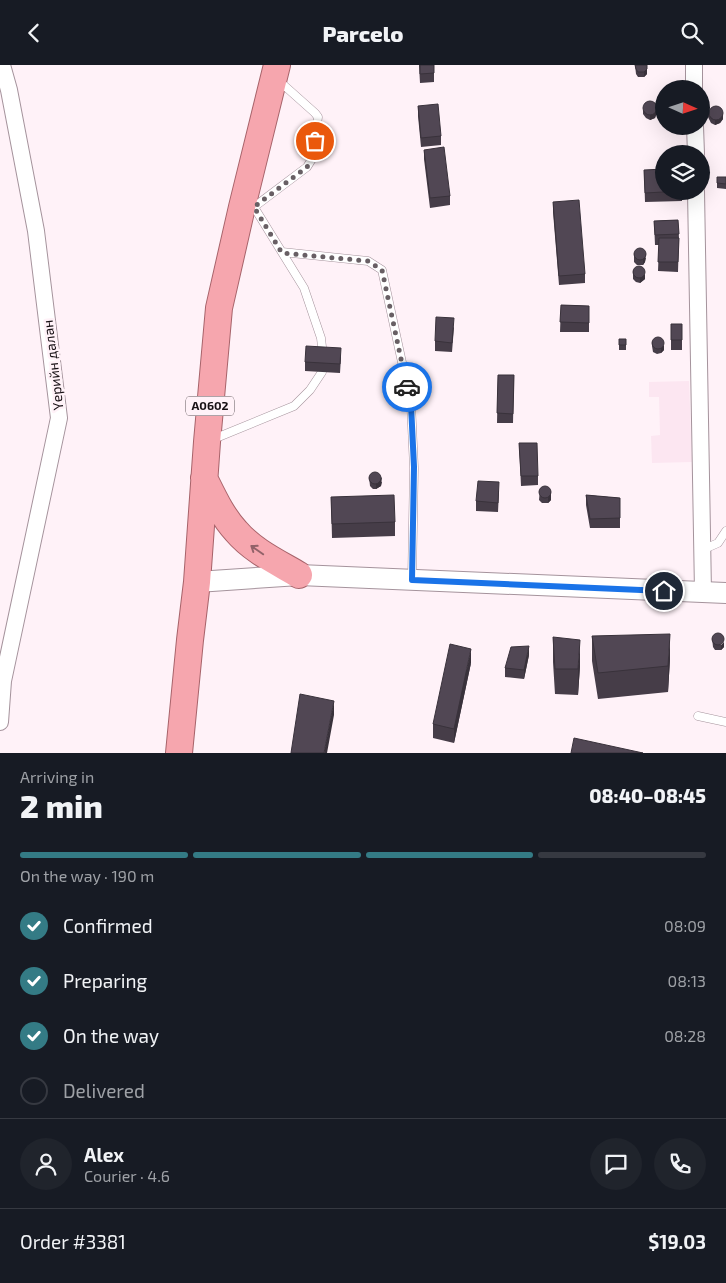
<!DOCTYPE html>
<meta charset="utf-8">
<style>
body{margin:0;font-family:"Exo 2",sans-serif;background:#20242c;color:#f1f3f6;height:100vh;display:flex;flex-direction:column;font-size:19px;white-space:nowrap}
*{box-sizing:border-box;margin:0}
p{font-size:16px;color:#9ea1a6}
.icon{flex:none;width:28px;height:28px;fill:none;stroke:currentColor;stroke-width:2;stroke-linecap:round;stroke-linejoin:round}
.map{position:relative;height:688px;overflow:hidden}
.panel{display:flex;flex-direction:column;background:#171b24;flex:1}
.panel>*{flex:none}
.needle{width:32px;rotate:93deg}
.tools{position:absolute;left:655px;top:15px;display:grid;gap:10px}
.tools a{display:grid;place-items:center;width:55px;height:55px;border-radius:50%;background:#171b24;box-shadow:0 5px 20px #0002;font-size:25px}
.pin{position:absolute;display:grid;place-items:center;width:42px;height:42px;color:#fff;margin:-21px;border:2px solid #fff;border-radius:50%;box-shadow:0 1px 5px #0007}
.courier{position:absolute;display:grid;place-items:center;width:50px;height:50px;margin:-25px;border:4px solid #1a73e8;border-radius:50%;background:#fff;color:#222;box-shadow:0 1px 6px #0007}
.summary em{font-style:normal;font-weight:800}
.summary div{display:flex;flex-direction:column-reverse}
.summary{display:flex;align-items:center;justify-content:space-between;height:85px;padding:0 20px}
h1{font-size:32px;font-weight:800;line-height:38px}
.bar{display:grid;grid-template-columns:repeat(4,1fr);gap:8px 5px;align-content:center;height:60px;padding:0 20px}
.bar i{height:6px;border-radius:4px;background:#363941}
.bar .on{background:#347b85}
.bar p{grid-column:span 4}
.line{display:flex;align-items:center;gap:12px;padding:0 20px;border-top:1px solid #363941}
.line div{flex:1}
.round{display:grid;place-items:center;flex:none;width:52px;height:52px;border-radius:26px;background:#20242c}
ol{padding:0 20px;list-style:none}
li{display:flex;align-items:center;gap:15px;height:55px}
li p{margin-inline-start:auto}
li .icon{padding:5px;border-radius:50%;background:#347b85;color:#fff;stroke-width:4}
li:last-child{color:#9ea1a6}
li i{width:28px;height:28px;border:2px solid #363941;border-radius:50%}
header{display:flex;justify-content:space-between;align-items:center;height:65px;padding:0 20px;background:#171b24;font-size:22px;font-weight:800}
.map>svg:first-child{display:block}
.built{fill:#fce6f1}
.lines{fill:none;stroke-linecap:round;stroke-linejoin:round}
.service-casing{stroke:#a5939c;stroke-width:9}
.minor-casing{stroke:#a5939c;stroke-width:18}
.tertiary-casing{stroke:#a5939c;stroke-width:22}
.trunk-casing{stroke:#a7636a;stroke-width:28}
.service{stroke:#fff;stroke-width:8}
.minor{stroke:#fff;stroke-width:16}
.tertiary{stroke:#fff;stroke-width:20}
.trunk{stroke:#f6a6ae;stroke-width:26}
.wall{fill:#463d48}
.shaded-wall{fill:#39323b}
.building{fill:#514754;stroke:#39323b}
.oneway{stroke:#926269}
.done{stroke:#685f64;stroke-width:5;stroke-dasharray:0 9}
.route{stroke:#1a73e8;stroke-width:6}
.labels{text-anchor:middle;stroke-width:5;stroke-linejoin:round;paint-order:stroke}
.shield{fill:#fff2f8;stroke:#5d5458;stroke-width:1}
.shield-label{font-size:12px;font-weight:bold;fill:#171014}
.street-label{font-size:14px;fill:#171014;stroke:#fff2f8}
</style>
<header><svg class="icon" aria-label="back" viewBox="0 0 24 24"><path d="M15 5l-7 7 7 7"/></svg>Parcelo<svg class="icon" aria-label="search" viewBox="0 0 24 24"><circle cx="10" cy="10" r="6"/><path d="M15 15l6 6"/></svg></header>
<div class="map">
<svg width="726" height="688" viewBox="0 0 726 688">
<rect width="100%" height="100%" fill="#fff2f8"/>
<!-- built -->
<path class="built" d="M689 316 692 397 652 398 651 371 660 370 659 332H649V317Z"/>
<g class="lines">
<!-- service casing -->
<g class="service-casing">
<path id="service" d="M247 142H254L304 223 321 273 323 291
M254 142 307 102 312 94 318 52 315 48 278 15
M282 187 368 196 382 205 411 339 414 403 412 514
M211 375 294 341 310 325 322 307
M702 485 718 478 726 466
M698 651 726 657"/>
</g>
<!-- minor casing -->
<g class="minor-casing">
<path id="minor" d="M694 0V24
M695 61 696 89
M696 126 703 527
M0 657 3 616 59 353 36 166 9 25 2 0"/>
</g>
<!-- tertiary casing -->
<g class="tertiary-casing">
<path id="tertiary" d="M197 517 299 510 726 528"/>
</g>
<!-- trunk casing -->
<g class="trunk-casing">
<path id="trunk" d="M204 413C213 431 222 451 236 466 253 486 277 497 299 510
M179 688 190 575 197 517 207 377 219 243 242 142 277 0"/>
</g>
<!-- service -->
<use href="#service" class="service"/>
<!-- minor -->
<use href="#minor" class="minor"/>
<!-- tertiary -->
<use href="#tertiary" class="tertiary"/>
<!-- trunk -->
<use href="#trunk" class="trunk"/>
</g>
<!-- wall -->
<path class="wall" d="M419 0H434V17L420 18Z
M635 0 647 9 644 12H638L636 9Z
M418 41 441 71V80L421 82 418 51Z
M643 45 657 47 655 53 650 55 646 53 643 49Z
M708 47 723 54 720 58 715 60 711 58 708 52Z
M424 85 450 131V140L430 143 424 94Z
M644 105 682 126V136L645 137Z
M726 112V124L717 123V118Z
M553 137 585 209V218L559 220 553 147Z
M678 155 679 173 678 207 658 206 659 180H655L654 156Z
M634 188 646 193 645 197 643 200H637L634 197Z
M633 205 645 214 640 218 636 217 633 214Z
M561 240 589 241V267H560Z
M671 259H682V285H671Z
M454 262 452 287 435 286V276Z
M619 274H626V285H619Z
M652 276 664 285 661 288 657 289 653 287 652 281Z
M341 292 340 308 305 306V297Z
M498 310H514L513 358H497Z
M519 378 538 411V420L521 421Z
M369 412 382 417 381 421 376 424H373L370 421Z
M540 424 551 431V435L548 438H542L539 435Z
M499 426 498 447 476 446V436Z
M586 430 620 433V463H590L586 440Z
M331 432 395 457V471L332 473Z
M592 571 670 594 668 627 598 634 592 596Z
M553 572 580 601 578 630 555 629 553 597Z
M712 573 724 582 721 585H715L713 582Z
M529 590 524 614 505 612V603Z
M471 598 454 678 433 673V659Z"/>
<!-- shaded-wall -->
<path class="shaded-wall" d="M647 4V9L644 12V7Z
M657 42V47L655 53 650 55V50Z
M723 49V54L720 58 715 60V55Z
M646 188 645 197 643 200V195Z
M645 209V214L640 218V213Z
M664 280V285L661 288V283Z
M382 412 381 421 376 424V419Z
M551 426V435L548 438V433Z
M670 569V594L668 627V601Z
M580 575V601L578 630V604Z
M724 577V582L721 585V580Z
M529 581V590L524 614V605Z
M471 584V598L454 678V664Z
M334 636V650L327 688H324Z"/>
<!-- building -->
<path class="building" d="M420 0H434V8L420 9Z
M635 0H647V4L644 7H638L636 4Z
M643 43a7 7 0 1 1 14 0a7 7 0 1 1-14 0Z
M438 39 441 71 421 73 418 41Z
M709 48a7 7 0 1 1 14 0a7 7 0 1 1-14 0Z
M444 82 450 131 430 133 424 85Z
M664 104V126H681L645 128 644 105Z
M717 112H726V119L717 118Z
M579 135 585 209 559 211 553 137Z
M678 155 679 169 655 170 654 156Z
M659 173H679L678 197H658Z
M634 189a6 6 0 1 1 12 0a6 6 0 1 1-12 0Z
M633 207a6 6 0 1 1 12 0a6 6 0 1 1-12 0Z
M561 240 589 241V258L560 257Z
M436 252 454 253 452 278 435 276Z
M671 259H682V275H671Z
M652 278a6 6 0 1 1 12 0a6 6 0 1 1-12 0Z
M619 274H626V280H619Z
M306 281 341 283 340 299 305 297Z
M498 310H514L513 349 497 348Z
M519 378H537L538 411H521Z
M369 413a6 6 0 1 1 12 0a6 6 0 1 1-12 0Z
M478 416 499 417 498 438 476 436Z
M539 427a6 6 0 1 1 12 0a6 6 0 1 1-12 0Z
M394 430 395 457 332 459 331 432Z
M586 430 620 433V453L590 454Z
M712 574a6 6 0 1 1 12 0a6 6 0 1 1-12 0Z
M670 569 668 601 598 608 592 571Z
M553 572 580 575 578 604H555Z
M450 579 471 584 454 664 433 659Z
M529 581 524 605 505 603 511 582Z
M300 629 334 636 324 688H291Z
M574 673 643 688H571Z"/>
<!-- one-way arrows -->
<defs><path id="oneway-shaft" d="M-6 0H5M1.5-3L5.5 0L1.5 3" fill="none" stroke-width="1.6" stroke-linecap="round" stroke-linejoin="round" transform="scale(1.25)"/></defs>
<use class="oneway" href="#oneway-shaft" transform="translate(257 485) rotate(-145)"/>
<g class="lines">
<!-- done -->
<path class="done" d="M315 76 312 94 307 102 254 142 282 188 368 196 382 205 407 322"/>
<!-- route -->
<path class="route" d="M407 322 411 340 414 402 412 515 664 526"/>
</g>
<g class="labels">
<!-- shield labels -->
<rect class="shield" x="186" y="331.5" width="48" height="19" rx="4"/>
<g class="shield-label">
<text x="210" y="345">A0602</text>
</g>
<!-- street labels -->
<g class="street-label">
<text transform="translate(53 300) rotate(-97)" y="5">Үерийн далан</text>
</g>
</g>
</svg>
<div class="tools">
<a><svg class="needle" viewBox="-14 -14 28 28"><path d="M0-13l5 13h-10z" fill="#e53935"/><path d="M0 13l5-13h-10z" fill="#9ea1a6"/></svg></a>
<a><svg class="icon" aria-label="layers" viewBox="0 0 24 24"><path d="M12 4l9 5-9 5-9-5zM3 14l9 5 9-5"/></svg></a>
</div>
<div class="pin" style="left:315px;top:76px;background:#ea580c"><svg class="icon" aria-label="bag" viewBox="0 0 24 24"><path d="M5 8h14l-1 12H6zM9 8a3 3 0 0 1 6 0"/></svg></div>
<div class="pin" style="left:664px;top:526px;background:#1f2937"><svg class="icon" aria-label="home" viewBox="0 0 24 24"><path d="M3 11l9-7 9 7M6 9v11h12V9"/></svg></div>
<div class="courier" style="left:407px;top:322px"><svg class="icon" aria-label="car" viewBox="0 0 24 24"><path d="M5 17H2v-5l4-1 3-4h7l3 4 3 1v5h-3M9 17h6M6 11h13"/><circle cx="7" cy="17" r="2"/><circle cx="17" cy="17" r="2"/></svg></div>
</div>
<section class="panel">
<div class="summary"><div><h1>2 min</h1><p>Arriving in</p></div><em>08:40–08:45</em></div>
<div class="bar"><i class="on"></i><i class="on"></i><i class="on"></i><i></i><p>On the way · 190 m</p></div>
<ol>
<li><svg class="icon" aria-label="check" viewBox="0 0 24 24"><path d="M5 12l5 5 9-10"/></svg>Confirmed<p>08:09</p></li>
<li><svg class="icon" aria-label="check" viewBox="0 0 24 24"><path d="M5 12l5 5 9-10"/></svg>Preparing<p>08:13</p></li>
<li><svg class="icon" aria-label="check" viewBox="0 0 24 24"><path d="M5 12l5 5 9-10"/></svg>On the way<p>08:28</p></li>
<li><i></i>Delivered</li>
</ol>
<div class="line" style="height:90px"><a class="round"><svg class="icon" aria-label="person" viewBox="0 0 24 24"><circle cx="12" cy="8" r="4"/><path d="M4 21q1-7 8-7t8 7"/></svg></a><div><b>Alex</b><p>Courier · 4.6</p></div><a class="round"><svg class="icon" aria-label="chat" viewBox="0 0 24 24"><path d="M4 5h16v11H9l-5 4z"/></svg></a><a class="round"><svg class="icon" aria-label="phone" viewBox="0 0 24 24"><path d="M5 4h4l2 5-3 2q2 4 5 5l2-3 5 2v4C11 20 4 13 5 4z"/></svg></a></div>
<div class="line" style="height:65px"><div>Order #3381</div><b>$19.03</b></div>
</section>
